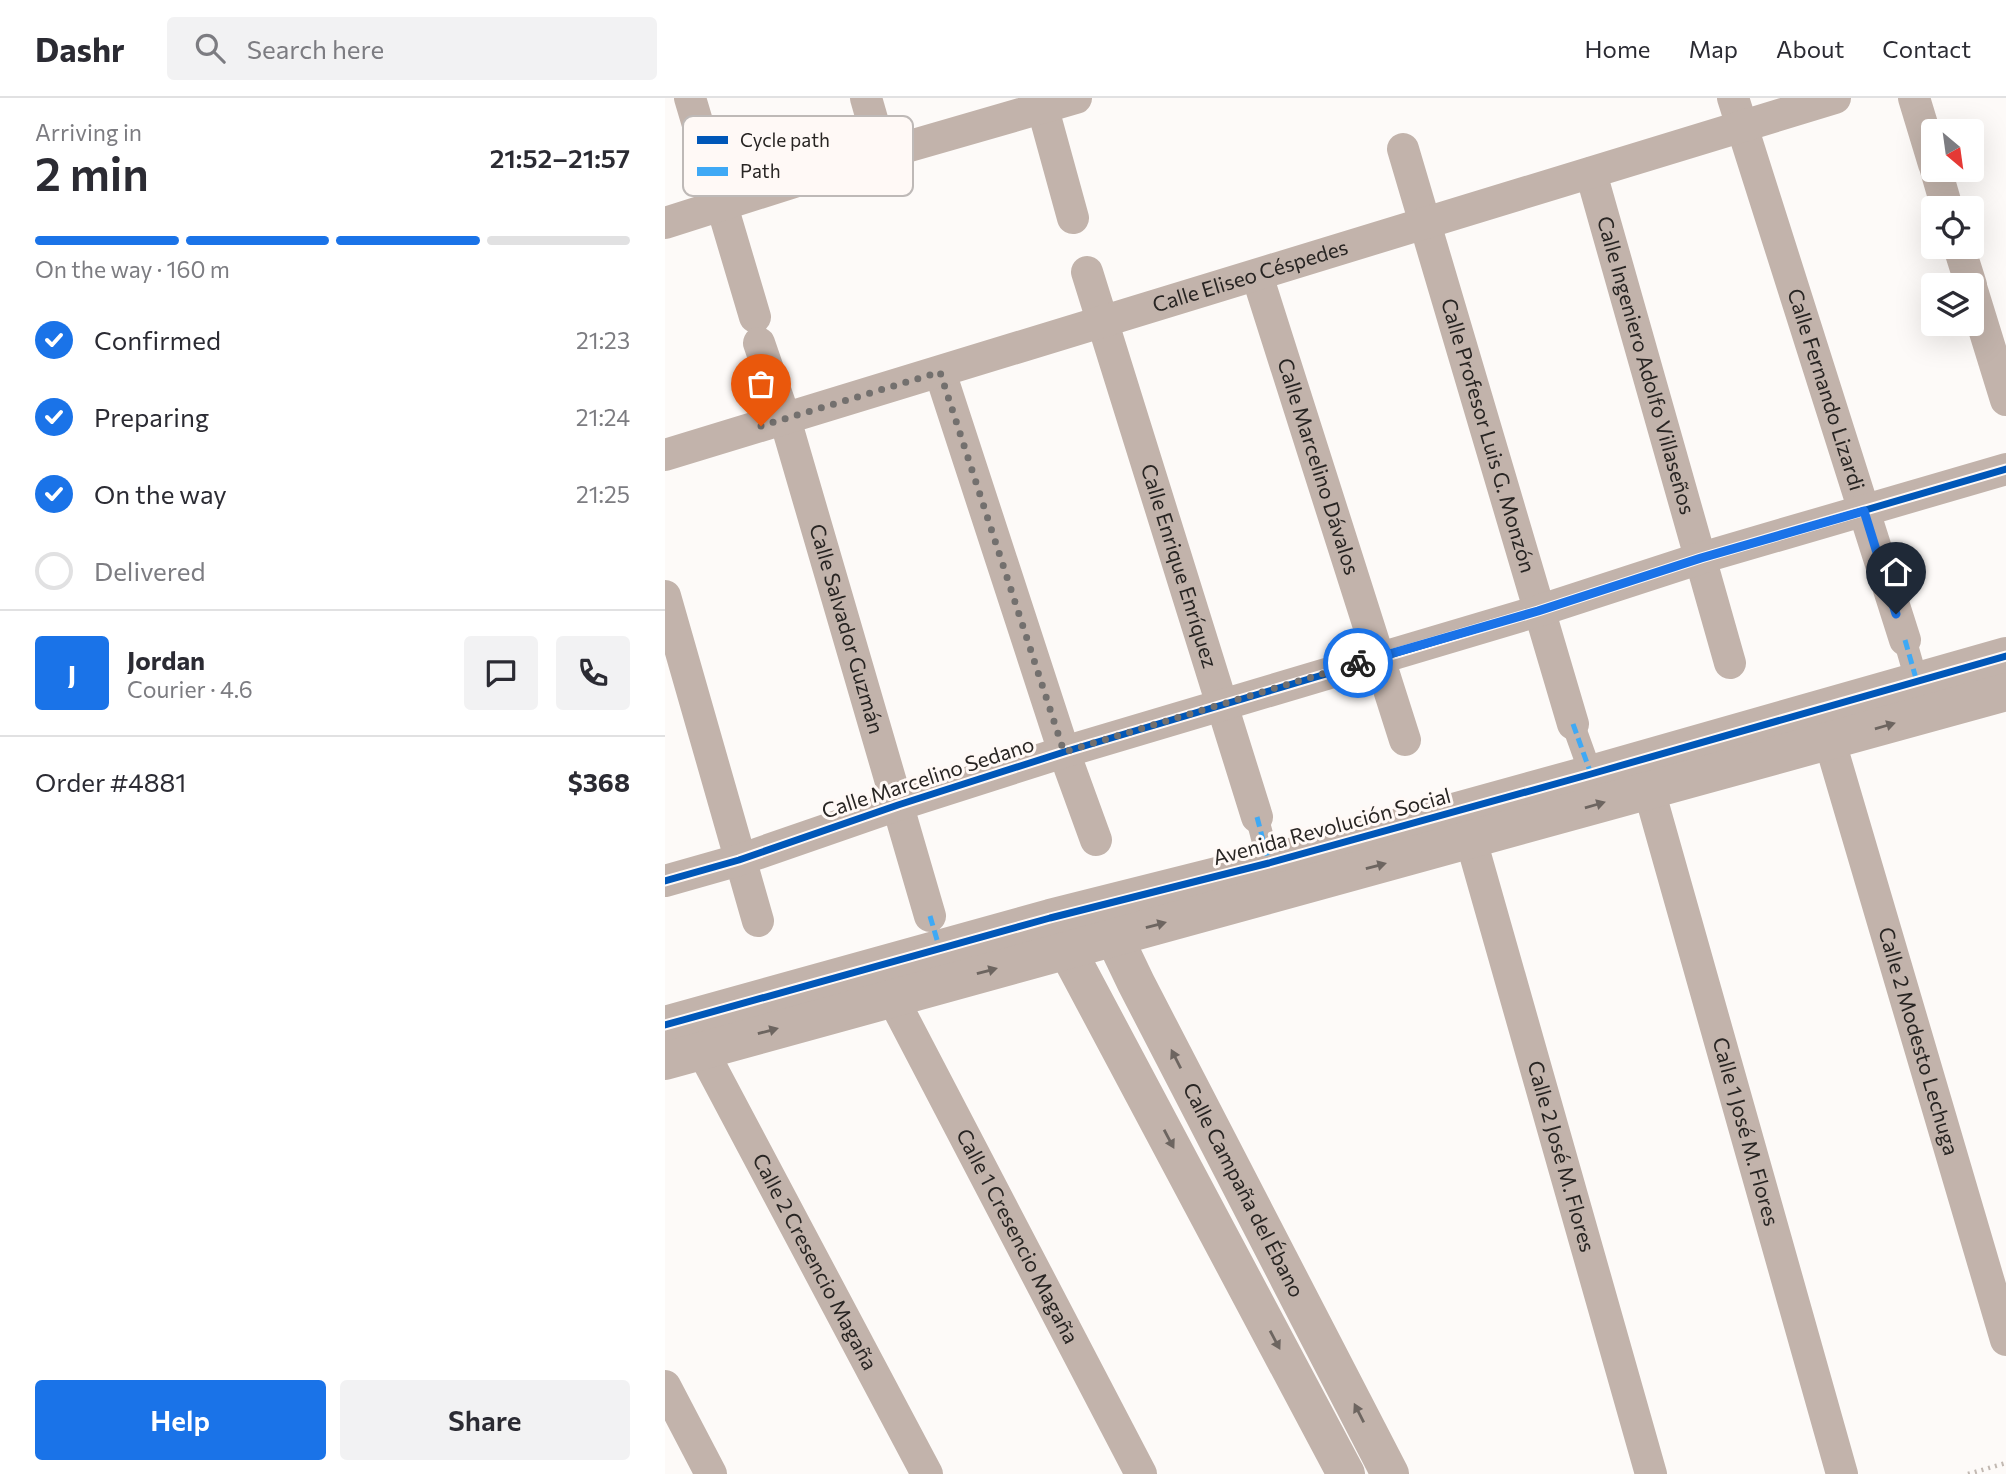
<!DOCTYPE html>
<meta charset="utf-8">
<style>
body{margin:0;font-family:Commissioner,sans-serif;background:#f2f2f3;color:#2b2b33;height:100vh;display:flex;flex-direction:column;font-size:26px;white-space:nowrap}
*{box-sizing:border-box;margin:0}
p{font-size:23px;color:#7c7c81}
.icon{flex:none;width:38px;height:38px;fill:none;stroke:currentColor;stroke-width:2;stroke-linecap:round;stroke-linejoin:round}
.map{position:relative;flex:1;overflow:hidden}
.details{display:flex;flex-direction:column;background:#fff;width:665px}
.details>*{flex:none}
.needle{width:46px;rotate:151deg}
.tools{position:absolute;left:1256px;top:21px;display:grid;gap:14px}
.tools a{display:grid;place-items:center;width:63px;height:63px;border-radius:7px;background:#fff;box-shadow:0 7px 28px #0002;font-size:35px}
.pin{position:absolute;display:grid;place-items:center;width:60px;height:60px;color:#fff;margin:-72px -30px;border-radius:50% 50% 50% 0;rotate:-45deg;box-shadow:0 0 7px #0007}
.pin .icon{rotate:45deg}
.courier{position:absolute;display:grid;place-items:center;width:70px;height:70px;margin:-35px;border:5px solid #1a73e8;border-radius:50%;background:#fff;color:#222;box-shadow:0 2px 9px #0007}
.headline em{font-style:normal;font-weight:600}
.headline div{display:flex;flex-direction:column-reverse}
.headline{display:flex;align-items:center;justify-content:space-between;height:119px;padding:0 35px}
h1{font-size:46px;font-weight:600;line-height:52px}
.bar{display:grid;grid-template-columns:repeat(4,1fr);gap:10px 7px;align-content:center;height:84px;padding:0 35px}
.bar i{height:9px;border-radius:5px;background:#e1e1e2}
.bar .current{background:#1a73e8}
.bar p{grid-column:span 4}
.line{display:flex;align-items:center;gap:18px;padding:0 35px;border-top:2px solid #e1e1e2}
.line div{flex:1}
.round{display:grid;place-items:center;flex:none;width:74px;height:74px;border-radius:7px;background:#f2f2f3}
ol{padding:0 35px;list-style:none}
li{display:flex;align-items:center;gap:21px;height:77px}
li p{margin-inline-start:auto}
li .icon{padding:7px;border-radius:50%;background:#1a73e8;color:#fff;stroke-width:4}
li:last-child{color:#7c7c81}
li i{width:38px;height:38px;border:4px solid #e1e1e2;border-radius:50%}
.cta{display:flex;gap:14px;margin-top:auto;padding:14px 35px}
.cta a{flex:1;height:80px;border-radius:7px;background:#1a73e8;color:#fff;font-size:28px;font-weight:600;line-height:80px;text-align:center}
.cta a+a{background:#f2f2f3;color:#2b2b33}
header{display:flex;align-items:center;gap:42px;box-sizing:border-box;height:98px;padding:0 35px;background:#fff;border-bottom:2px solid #e1e1e2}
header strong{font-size:33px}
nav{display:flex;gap:38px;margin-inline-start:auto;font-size:24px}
.search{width:490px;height:63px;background:#f2f2f3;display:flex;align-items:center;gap:18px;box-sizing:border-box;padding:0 24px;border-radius:7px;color:#7c7c81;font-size:26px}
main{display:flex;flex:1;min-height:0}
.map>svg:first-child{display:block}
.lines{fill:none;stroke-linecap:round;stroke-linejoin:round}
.path{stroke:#c2b9b2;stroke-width:4.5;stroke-dasharray:2 5;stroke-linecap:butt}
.pedestrian{stroke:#c2b3ab;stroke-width:23}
.minor{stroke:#c2b3ab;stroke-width:32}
.tertiary{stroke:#c2b3ab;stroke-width:38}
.quiet{stroke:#3fa9f5;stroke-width:5;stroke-dasharray:10 5;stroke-linecap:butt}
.cycleway-casing{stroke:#fff9f6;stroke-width:11}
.cycleway{stroke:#0057b8;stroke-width:7}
.oneway{fill:#6d6560}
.done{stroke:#73706e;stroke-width:7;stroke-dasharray:0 12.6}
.route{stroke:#1a73e8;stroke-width:9}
.labels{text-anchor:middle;stroke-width:6;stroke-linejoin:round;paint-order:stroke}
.street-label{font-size:21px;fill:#282523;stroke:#fff9f6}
.key{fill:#fff9f6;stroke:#beb9b7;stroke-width:2}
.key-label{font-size:19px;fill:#282523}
</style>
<header>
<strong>Dashr</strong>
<div class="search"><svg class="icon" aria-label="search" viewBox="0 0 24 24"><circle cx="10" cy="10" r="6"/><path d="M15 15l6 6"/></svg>Search here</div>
<nav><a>Home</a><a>Map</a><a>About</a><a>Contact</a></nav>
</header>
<main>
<section class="details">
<div class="headline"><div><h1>2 min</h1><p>Arriving in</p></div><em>21:52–21:57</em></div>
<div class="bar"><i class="current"></i><i class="current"></i><i class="current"></i><i></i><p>On the way · 160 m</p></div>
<ol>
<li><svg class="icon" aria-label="check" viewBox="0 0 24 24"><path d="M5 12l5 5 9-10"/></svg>Confirmed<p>21:23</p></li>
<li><svg class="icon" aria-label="check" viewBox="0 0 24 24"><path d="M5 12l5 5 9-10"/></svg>Preparing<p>21:24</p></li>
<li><svg class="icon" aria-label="check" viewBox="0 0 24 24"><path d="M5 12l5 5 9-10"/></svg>On the way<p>21:25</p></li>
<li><i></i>Delivered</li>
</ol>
<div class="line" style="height:126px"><b class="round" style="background:#1a73e8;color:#fff">J</b><div><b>Jordan</b><p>Courier · 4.6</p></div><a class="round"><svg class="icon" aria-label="chat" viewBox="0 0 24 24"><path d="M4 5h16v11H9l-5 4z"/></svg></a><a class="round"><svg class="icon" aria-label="phone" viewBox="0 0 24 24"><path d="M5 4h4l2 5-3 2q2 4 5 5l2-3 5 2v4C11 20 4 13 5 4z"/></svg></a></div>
<div class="line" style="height:91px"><div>Order #4881</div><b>$368</b></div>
<div class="cta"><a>Help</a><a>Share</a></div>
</section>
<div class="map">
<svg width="1341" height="1376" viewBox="0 0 1341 1376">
<rect width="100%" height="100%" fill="#fdfaf8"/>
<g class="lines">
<!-- path -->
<path class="path" d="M1303 1376 1341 1365"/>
<!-- pedestrian -->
<path class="pedestrian" d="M1240 542 1252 584
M908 626 926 676
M592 719 604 765"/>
<!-- minor -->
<g class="minor">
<path d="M25 0 90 219"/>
<path d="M201 0 217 56"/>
<path d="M375 0 408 120"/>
<path id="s1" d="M1068 0 1240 542"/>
<path d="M1249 0 1269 66"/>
<path id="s2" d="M738 51 908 626"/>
<path d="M1271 72 1282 110"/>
<path id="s3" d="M926 75 1065 565"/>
<path d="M0 125 217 56 411 0"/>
<path d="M1294 149 1306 187"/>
<path id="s4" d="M422 174 592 719"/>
<path id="s5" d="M592 177 740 642"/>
<path d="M1307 192 1341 302"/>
<path id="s6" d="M94 245 120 321 265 818"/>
<path d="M275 274 399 654 431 742"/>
<path id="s7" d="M0 357 1170 0"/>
<path d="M0 498 93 823"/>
<path id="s8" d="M1165 644 1341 1242"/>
<path id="s9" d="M984 692 1177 1376"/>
<path id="s10" d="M806 742 986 1376"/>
<path d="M0 783 74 762 233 707 399 654 873 513 1036 460 1341 371"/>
<path id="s11" d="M227 899 476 1376"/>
<path id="s12" d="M37 952 262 1376"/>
<path d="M0 1288 46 1376"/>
</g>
<!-- tertiary -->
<g class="tertiary">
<path id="s13" d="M437 814 471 885 725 1376"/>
<path d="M391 831 681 1376"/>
<path d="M0 927 385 820 604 765 926 676 1341 558"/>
<path d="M0 963 1341 594"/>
</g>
<!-- quiet -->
<path class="quiet" d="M1240 542 1252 584
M908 626 926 676
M592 719 604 765
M265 818 275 852"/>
<!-- cycleway casing -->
<g class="cycleway-casing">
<path id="cycleway" d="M0 783 74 762 233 707 399 654 873 513 1036 460 1341 371
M0 927 385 820 604 765 926 676 1341 558"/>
</g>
<!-- cycleway -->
<use href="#cycleway" class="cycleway"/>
</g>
<!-- one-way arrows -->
<defs><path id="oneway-solid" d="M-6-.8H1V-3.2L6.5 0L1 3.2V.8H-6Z" transform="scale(1.75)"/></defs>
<g class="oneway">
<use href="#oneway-solid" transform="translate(1220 628) rotate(-16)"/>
<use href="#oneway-solid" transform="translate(930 707) rotate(-16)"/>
<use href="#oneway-solid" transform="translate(711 768) rotate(-15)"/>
<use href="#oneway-solid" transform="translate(491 827) rotate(-15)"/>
<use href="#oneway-solid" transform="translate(322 873) rotate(-15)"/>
<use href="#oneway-solid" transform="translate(103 933) rotate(-15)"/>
<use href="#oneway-solid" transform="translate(511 961) rotate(-117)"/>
<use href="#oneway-solid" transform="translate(504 1041) rotate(62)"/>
<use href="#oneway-solid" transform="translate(610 1242) rotate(62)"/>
<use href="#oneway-solid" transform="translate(694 1315) rotate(-117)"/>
</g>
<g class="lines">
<!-- done -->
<path class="done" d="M96 328 275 274 399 654 693 565"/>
<!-- route -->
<path class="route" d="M693 565 873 513 1036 460 1199 413 1231 516"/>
</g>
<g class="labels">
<!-- street labels -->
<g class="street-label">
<text dy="7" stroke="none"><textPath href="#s7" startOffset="612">Calle Eliseo Céspedes</textPath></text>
<text dy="7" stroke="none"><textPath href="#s3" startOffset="200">Calle Ingeniero Adolfo Villaseños</textPath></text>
<text dy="7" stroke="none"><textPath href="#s1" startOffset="306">Calle Fernando Lizardi</textPath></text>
<text dy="7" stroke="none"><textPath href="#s2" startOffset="299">Calle Profesor Luis G. Monzón</textPath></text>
<text dy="7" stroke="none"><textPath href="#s5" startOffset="201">Calle Marcelino Dávalos</textPath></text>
<text dy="7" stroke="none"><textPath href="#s4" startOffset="308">Calle Enrique Enríquez</textPath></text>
<text dy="7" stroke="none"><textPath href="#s6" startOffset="299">Calle Salvador Guzmán</textPath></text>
<text transform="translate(263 680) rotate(-18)" y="7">Calle Marcelino Sedano</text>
<text transform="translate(667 729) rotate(-15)" y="7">Avenida Revolución Social</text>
<text dy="7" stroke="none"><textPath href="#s8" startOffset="312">Calle 2 Modesto Lechuga</textPath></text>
<text dy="7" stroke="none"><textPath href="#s9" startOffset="355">Calle 1 José M. Flores</textPath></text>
<text dy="7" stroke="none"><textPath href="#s10" startOffset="329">Calle 2 José M. Flores</textPath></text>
<text dy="7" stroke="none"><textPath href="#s13" startOffset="312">Calle Campaña del Ébano</textPath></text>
<text dy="7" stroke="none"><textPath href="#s11" startOffset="270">Calle 1 Cresencio Magaña</textPath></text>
<text dy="7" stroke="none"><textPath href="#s12" startOffset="240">Calle 2 Cresencio Magaña</textPath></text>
</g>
</g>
<!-- legend -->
<rect x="18" y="18" width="230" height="80" rx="10" class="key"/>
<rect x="32" y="38" width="31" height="8" fill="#0057b8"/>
<rect x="32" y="69" width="31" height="9" fill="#3fa9f5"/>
<g class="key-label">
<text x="75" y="49">Cycle path</text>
<text x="75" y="80">Path</text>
</g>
</svg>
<div class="tools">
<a><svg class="needle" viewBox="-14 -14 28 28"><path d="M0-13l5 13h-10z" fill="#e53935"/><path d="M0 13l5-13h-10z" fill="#7c7c81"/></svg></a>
<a><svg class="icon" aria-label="locate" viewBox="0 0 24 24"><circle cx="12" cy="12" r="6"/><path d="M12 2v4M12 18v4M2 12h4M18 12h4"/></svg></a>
<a><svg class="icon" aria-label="layers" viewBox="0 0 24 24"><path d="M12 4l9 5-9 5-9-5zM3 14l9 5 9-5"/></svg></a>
</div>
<div class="pin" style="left:96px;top:328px;background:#ea580c"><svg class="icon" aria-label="bag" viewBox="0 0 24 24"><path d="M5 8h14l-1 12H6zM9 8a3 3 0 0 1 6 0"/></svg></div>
<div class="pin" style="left:1231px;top:516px;background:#1f2937"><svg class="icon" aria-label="home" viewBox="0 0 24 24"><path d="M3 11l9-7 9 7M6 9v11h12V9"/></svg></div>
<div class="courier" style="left:693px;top:565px"><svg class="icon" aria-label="bike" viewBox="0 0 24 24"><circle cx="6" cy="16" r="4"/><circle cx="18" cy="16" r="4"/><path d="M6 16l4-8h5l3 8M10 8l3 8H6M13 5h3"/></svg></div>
</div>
</main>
